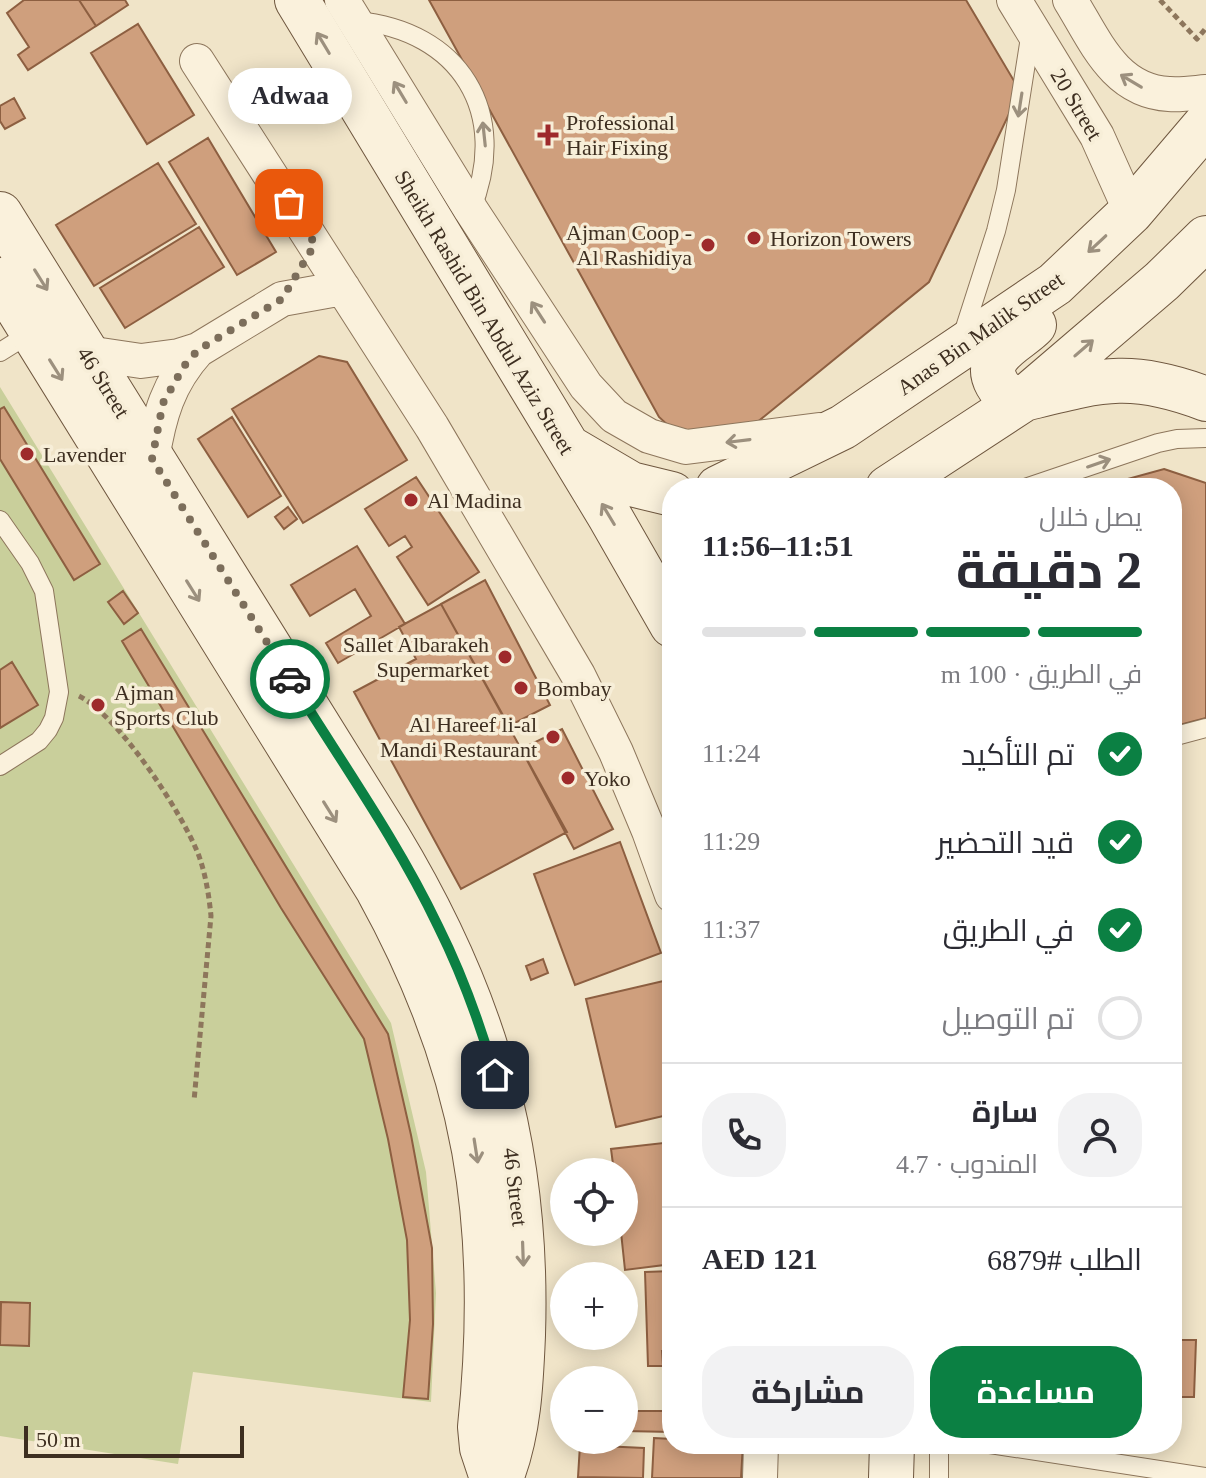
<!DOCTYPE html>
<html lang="ar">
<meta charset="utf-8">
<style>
body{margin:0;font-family:"Times New Roman",Cairo,serif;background:#f2f2f3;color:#2b2b33;direction:rtl;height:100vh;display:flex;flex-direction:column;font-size:30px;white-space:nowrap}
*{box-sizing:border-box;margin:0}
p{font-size:26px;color:#7c7c81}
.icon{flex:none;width:44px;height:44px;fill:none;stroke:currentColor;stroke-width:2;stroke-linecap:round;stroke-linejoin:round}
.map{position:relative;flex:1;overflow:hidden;direction:ltr}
.details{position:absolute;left:662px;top:478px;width:520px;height:976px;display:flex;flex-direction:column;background:#fff;border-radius:32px;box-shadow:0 4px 20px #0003;direction:rtl}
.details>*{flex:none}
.fabs{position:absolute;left:550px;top:1158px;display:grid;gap:16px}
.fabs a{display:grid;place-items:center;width:88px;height:88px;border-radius:50%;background:#fff;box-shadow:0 4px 20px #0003;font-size:40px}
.scale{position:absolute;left:24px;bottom:20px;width:220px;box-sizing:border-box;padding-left:8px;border:4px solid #3d2e20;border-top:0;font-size:22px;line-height:28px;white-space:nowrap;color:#3d2e20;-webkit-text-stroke:6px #f7eed8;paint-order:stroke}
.pin{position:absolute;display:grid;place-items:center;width:68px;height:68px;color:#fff;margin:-34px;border-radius:16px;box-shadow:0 4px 12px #0006}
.courier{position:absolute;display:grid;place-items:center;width:80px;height:80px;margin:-40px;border:6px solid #0b8043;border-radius:50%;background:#fff;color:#222;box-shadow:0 2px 10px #0007}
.bubble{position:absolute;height:56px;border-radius:28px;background:#fff;box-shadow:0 4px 20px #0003;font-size:26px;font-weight:700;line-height:56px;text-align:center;direction:rtl}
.headline em{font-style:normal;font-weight:700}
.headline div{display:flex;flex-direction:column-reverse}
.headline{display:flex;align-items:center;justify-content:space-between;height:136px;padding:0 40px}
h1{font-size:52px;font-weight:700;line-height:60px}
.bar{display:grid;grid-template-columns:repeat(4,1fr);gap:12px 8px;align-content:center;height:96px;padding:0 40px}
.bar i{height:10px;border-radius:6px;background:#e1e1e2}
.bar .active{background:#0b8043}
.bar p{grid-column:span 4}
.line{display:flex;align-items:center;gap:20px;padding:0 40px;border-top:2px solid #e1e1e2}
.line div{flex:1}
.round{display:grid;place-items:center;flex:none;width:84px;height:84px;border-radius:32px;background:#f2f2f3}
ol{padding:0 40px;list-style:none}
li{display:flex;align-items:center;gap:24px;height:88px}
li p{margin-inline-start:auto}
li .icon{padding:8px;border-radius:50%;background:#0b8043;color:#fff;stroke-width:4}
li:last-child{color:#7c7c81}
li i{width:44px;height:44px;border:4px solid #e1e1e2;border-radius:50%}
.cta{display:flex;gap:16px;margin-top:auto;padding:16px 40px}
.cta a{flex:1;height:92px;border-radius:32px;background:#0b8043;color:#fff;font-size:32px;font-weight:700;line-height:92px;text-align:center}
.cta a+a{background:#f2f2f3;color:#2b2b33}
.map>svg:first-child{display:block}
.green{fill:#c9cf9b}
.building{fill:#cf9f7d;stroke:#8d5f41;stroke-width:2}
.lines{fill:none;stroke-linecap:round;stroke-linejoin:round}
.lane-casing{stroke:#8d765c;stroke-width:20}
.street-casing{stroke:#8d765c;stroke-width:36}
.secondary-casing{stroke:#6f573f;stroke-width:46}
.path{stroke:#8d765c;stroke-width:5;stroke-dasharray:6 4;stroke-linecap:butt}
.lane{stroke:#faf1dc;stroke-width:18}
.street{stroke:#faf1dc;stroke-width:34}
.secondary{stroke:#faf1dc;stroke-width:44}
.oneway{stroke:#9c907e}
.done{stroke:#7c6e5b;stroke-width:8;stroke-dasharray:0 14.4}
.route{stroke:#0b8043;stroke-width:10}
.poi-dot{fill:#9e2a2b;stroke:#f7eed8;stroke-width:3}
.labels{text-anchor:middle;stroke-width:7;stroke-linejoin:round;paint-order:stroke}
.street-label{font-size:22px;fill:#3d2e20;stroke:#f7eed8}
.poi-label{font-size:22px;fill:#3d2e20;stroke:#f7eed8;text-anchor:start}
</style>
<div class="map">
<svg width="1206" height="1478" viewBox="0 0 1206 1478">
<rect width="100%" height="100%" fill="#f0e4c8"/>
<!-- green -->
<path class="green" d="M0 387 391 1023 426 1172 436 1293 431 1402 193 1372 178 1464 0 1436Z"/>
<!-- building -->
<path class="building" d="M24 0H79L96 26 28 70 18 55 29 47 7 13Z
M79 0H125L128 5 96 26Z
M429 0H966L1020 91 929 282 739 437 685 441 659 417Z
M138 24 194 115 147 144 91 53Z
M14 98 25 118 5 129 0 121V106Z
M208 138 276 252 237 275 169 162Z
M158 163 196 224 94 286 56 225Z
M199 227 224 267 125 328 100 288Z
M319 356 347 362 407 460 303 523 232 409Z
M4 407 100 564 74 580 0 459V409Z
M232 417 281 496 248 517 198 439Z
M1164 469 1206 483V718L1172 727V488H1095Z
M416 477 479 572 428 605 397 557 412 547 405 536 389 546 365 509Z
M288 507 297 519 284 529 275 517Z
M357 546 405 624 338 663 326 643 371 616 355 589 310 616 291 585Z
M485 580 550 705 509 726 441 604Z
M123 591 138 613 124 624 108 602Z
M441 604 567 832 461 889 354 692 416 659 399 627Z
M141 629 388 1034 411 1135 432 1248 433 1324 428 1399 403 1397 410 1320 407 1240 388 1139 364 1039 281 908 122 641Z
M12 662 38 705 0 728V670Z
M562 729 613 829 574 849 521 749Z
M620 842 661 953 575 985 534 874Z
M543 959 548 973 531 980 526 966Z
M672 979V1114L616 1127 586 999Z
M672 1142V1264L625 1270 621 1232H624V1172H614L611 1149Z
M672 1271V1351H662L663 1366H648L645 1272Z
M1 1302 30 1303 29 1346 0 1345Z
M1172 1340H1196L1194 1397H1172Z
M624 1411H672V1432L624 1431Z
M654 1438 672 1439V1444H743L741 1478H652Z
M580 1445 644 1448 643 1478 578 1477Z"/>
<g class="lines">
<!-- lane casing -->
<g class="lane-casing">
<path id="lane" d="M356 21C460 30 511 113 471 210
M962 337 996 231 1006 190 1031 31
M0 352 32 332
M1025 488 1158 443 1177 439 1206 438
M0 520 30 563 44 591 59 692 54 718 48 730 39 741 0 766
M1172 737 1206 728
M990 1444 1206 1477
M939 1478V1444"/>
</g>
<!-- street casing -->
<g class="street-casing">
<path id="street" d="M342 0 471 210 586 386 614 416 649 436 686 447 819 430
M1014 0 1097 136 1131 212
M1070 0C1095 40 1114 91 1169 94 1181 95 1194 93 1206 92
M197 61 432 427 578 675 616 752 649 831 672 895
M87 353 141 361 179 356 198 350 282 299 343 288
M152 459C159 416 168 383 198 350
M760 1478 761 1444"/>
</g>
<!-- secondary casing -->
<g class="secondary-casing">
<path id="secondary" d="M297 0 609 515 672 625
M0 214 389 839C485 998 529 1148 523 1335 521 1383 519 1433 501 1478
M0 280 378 890C477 1069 501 1225 480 1427L482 1448 492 1478
M1034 325C1019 341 981 355 997 384 1003 395 1013 398 1024 399 1100 380 1130 370 1206 399
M573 450 631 484 672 494
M718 488 843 427 1055 284 1131 212 1206 124
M888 488 1024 399 1162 281 1206 238
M891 1478 892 1444"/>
</g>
<!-- path -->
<path class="path" d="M1160 0 1197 39 1206 28
M79 696C119 716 183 814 199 856 206 876 209 896 211 916L194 1101"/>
<!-- lane -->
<use href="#lane" class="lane"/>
<!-- street -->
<use href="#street" class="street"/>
<!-- secondary -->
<use href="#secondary" class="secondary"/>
</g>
<!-- one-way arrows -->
<defs><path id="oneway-shaft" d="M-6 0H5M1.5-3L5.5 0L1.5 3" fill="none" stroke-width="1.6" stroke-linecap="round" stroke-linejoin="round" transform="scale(2)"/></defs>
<g class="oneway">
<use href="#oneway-shaft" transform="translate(323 43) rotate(-121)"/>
<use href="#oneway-shaft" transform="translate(1131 81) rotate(-149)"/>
<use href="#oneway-shaft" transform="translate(400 92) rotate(-121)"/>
<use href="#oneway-shaft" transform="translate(1020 105) rotate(99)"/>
<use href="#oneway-shaft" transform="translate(484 134) rotate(-96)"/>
<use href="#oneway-shaft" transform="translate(1097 244) rotate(137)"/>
<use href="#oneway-shaft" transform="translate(41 280) rotate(58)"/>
<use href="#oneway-shaft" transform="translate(538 312) rotate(-123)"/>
<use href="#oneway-shaft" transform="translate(1084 348) rotate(-41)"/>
<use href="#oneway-shaft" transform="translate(56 370) rotate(58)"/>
<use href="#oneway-shaft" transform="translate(738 441) rotate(173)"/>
<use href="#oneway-shaft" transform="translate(1099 463) rotate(-19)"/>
<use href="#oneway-shaft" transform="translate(608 514) rotate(-121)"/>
<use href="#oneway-shaft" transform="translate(193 591) rotate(58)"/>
<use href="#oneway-shaft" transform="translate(330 812) rotate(58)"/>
<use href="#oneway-shaft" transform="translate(476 1151) rotate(81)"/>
<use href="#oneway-shaft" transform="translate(523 1254) rotate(88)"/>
</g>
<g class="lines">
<!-- done -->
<path class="done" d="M289 203 315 244 282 299 198 350 184 366 163 403 152 459 290 679"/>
<!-- route -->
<path class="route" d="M290 679C340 760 397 840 438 926 462 974 480 1024 495 1075"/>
</g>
<!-- markers -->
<g class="poi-dot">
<path d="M544 123h8v8h8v8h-8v8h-8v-8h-8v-8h8z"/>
<circle cx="754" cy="238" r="8"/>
<circle cx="708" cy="245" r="8"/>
<circle cx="27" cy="454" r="8"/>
<circle cx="411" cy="500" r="8"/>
<circle cx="505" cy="657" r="8"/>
<circle cx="521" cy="688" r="8"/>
<circle cx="98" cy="705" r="8"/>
<circle cx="553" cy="737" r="8"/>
<circle cx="568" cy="778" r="8"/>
</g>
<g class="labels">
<!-- street labels -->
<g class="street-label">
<text transform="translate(1077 104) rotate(59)" y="8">20 Street</text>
<text transform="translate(485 312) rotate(59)" y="8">Sheikh Rashid Bin Abdul Aziz Street</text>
<text transform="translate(980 333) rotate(-35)" y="8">Anas Bin Malik Street</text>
<text transform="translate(104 382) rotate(58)" y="8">46 Street</text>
<text transform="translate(516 1187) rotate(83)" y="8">46 Street</text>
</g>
<!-- poi labels -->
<g class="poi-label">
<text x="566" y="130">Professional<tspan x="566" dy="25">Hair Fixing</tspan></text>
<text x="692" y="240" text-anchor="end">Ajman Coop -<tspan x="692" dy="25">Al Rashidiya</tspan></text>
<text x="770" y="246">Horizon Towers</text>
<text x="43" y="462">Lavender</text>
<text x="427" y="508">Al Madina</text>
<text x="489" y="652" text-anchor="end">Sallet Albarakeh<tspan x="489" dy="25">Supermarket</tspan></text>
<text x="537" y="696">Bombay</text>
<text x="114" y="700">Ajman<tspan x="114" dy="25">Sports Club</tspan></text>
<text x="537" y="732" text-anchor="end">Al Hareef li-al<tspan x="537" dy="25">Mandi Restaurant</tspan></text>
<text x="584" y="786">Yoko</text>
</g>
</g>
</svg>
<div class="fabs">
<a><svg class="icon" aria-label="locate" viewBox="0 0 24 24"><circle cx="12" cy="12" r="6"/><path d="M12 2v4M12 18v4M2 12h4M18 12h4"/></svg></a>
<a>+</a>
<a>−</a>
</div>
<div class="scale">50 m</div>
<div class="pin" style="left:289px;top:203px;background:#ea580c"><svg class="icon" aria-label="bag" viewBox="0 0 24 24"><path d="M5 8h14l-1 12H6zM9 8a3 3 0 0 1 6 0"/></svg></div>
<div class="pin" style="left:495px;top:1075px;background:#1f2937"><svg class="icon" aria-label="home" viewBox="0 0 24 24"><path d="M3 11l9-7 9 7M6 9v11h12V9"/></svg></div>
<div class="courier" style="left:290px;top:679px"><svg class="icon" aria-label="car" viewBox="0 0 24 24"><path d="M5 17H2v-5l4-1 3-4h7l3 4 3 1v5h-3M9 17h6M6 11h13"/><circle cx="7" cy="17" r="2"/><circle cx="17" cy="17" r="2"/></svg></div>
<div class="bubble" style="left:228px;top:68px;width:124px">Adwaa</div>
<section class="details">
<div class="headline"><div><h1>2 دقيقة</h1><p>يصل خلال</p></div><em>11:51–11:56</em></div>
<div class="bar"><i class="active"></i><i class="active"></i><i class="active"></i><i></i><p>في الطريق · 100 m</p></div>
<ol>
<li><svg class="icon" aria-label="check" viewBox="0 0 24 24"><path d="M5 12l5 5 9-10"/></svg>تم التأكيد<p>11:24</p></li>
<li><svg class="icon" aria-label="check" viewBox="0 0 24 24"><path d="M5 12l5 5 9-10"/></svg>قيد التحضير<p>11:29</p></li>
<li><svg class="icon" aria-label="check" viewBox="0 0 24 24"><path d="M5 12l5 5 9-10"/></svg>في الطريق<p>11:37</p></li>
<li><i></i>تم التوصيل</li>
</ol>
<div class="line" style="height:144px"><a class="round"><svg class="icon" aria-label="person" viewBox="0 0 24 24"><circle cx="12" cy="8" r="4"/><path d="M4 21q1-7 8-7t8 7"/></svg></a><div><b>سارة</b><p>المندوب · 4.7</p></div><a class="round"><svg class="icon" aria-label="phone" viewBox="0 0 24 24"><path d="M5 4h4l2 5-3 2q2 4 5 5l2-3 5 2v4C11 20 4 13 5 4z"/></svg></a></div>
<div class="line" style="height:104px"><div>الطلب #6879</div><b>AED 121</b></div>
<div class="cta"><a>مساعدة</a><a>مشاركة</a></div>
</section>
</div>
